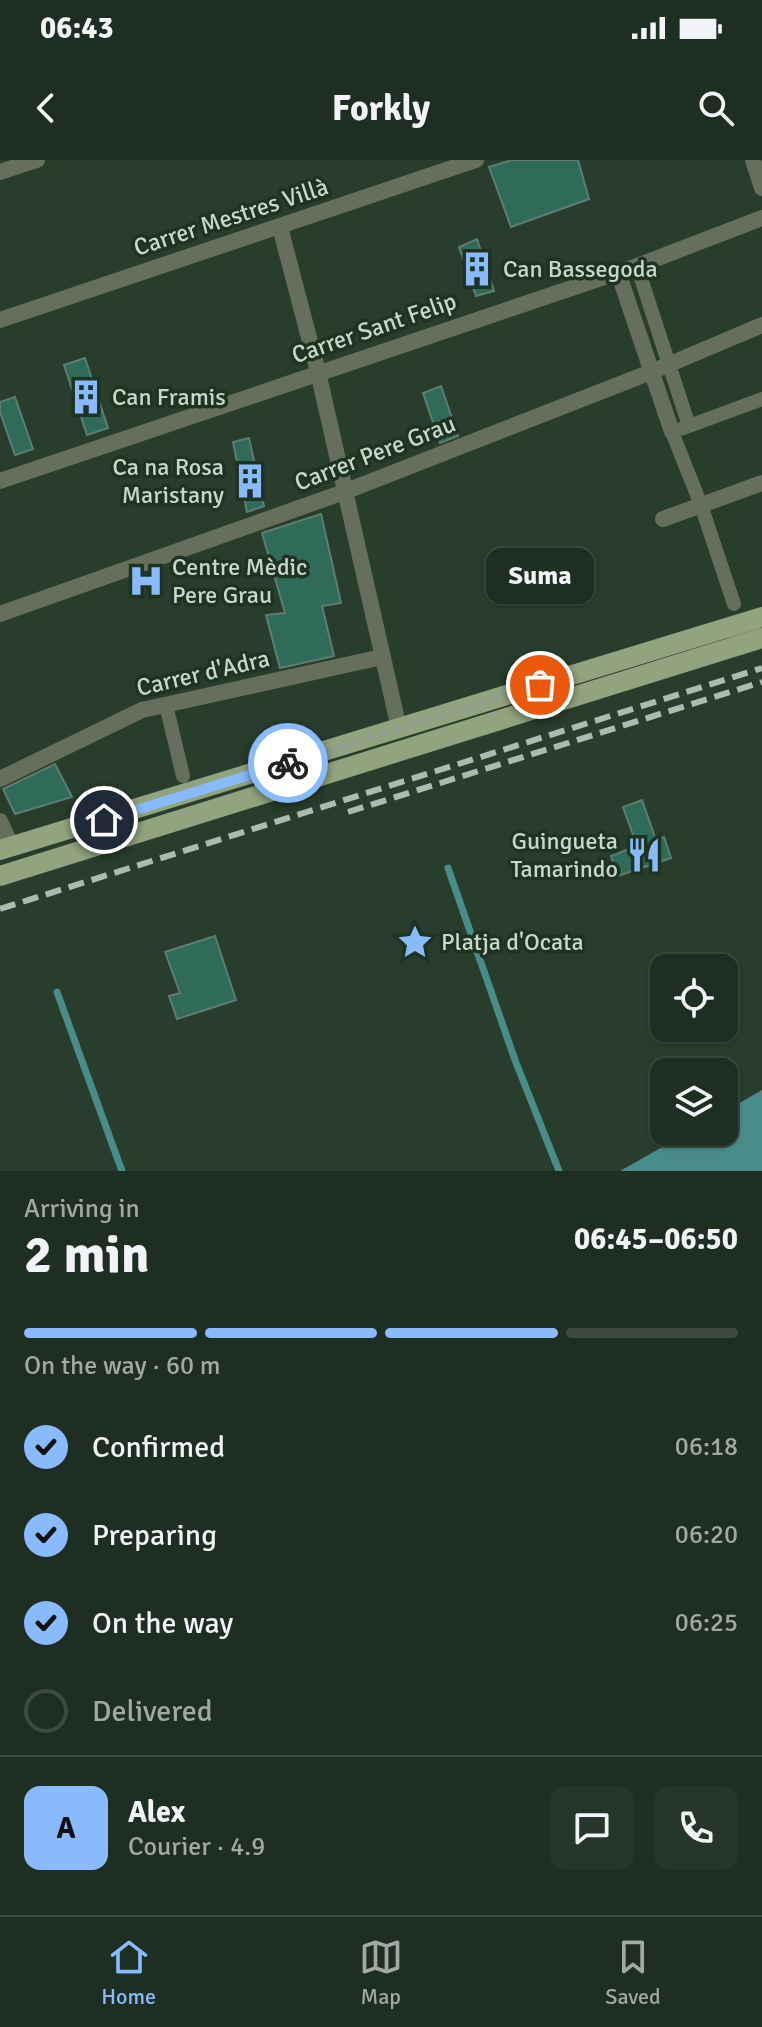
<!DOCTYPE html>
<meta charset="utf-8">
<style>
body{margin:0;font-family:Signika,sans-serif;background:#27362a;color:#f1f3f6;height:100vh;display:flex;flex-direction:column;font-size:30px;white-space:nowrap}
*{box-sizing:border-box;margin:0}
p{font-size:26px;color:#a1a8a5}
.icon{flex:none;width:44px;height:44px;fill:none;stroke:currentColor;stroke-width:2;stroke-linecap:round;stroke-linejoin:round}
.map{position:relative;height:1011px;overflow:hidden}
.panel{display:flex;flex-direction:column;background:#1f2e22;flex:1}
.panel>*{flex:none}
.fabs{position:absolute;left:650px;top:794px;display:grid;gap:16px}
.fabs a{display:grid;place-items:center;width:88px;height:88px;border-radius:16px;background:#1f2e22;box-shadow:0 2px 6px #0004,0 0 0 2px #3c4a40;font-size:40px}
.pin{position:absolute;display:grid;place-items:center;width:68px;height:68px;color:#fff;margin:-34px;border:4px solid #fff;border-radius:50%;box-shadow:0 2px 8px #0007}
.courier{position:absolute;display:grid;place-items:center;width:80px;height:80px;margin:-40px;border:6px solid #88bafc;border-radius:50%;background:#fff;color:#222;box-shadow:0 2px 10px #0007}
.bubble{position:absolute;height:56px;border-radius:16px;background:#1f2e22;box-shadow:0 2px 6px #0004,0 0 0 2px #3c4a40;font-size:26px;font-weight:700;line-height:56px;text-align:center}
.head em{font-style:normal;font-weight:700}
.head div{display:flex;flex-direction:column-reverse}
.head{display:flex;align-items:center;justify-content:space-between;height:136px;padding:0 24px}
h1{font-size:52px;font-weight:700;line-height:60px}
.bar{display:grid;grid-template-columns:repeat(4,1fr);gap:12px 8px;align-content:center;height:96px;padding:0 24px}
.bar i{height:10px;border-radius:6px;background:#3c4a40}
.bar .on{background:#88bafc}
.bar p{grid-column:span 4}
.line{display:flex;align-items:center;gap:20px;padding:0 24px;border-top:2px solid #3c4a40}
.line div{flex:1}
.round{display:grid;place-items:center;flex:none;width:84px;height:84px;border-radius:16px;background:#27362a}
ol{padding:0 24px;list-style:none}
li{display:flex;align-items:center;gap:24px;height:88px}
li p{margin-inline-start:auto}
li .icon{padding:8px;border-radius:50%;background:#88bafc;color:#111;stroke-width:4}
li:last-child{color:#a1a8a5}
li i{width:44px;height:44px;border:4px solid #3c4a40;border-radius:50%}
.status{display:flex;justify-content:space-between;align-items:center;height:56px;padding:0 40px;background:#1f2e22;direction:ltr}
.status svg{height:22px;fill:currentColor}
header{display:flex;justify-content:space-between;align-items:center;height:104px;padding:0 24px;background:#1f2e22;font-size:36px;font-weight:700}
.dock{display:flex;justify-content:space-around;align-items:center;height:112px;border-top:2px solid #3c4a40;background:#1f2e22;font-size:22px;color:#a1a8a5}
.dock a{display:grid;justify-items:center;gap:4px}
.dock .on{color:#88bafc}
.map>svg:first-child{display:block}
.water{fill:#4a8c89}
.lines{fill:none;stroke-linecap:round;stroke-linejoin:round}
.stream{stroke:#4a8c89;stroke-width:7}
.building{fill:#306a58;stroke:#5e7d72;stroke-width:2}
.pedestrian{stroke:#666f5c;stroke-width:14}
.minor{stroke:#666f5c;stroke-width:16}
.primary{stroke:#92a47f;stroke-width:20}
.rail{stroke:#adbaaf;stroke-width:6;stroke-dasharray:16 8;stroke-linecap:butt}
.done{stroke:#92a094;stroke-width:8;stroke-dasharray:0 14.4}
.route{stroke:#88bafc;stroke-width:10}
.labels{text-anchor:middle;stroke-width:7;stroke-linejoin:round;paint-order:stroke}
.street-label{font-size:24px;fill:#cad6cc;stroke:#1f3323}
.poi-label{font-size:24px;fill:#cad6cc;stroke:#1f3323;text-anchor:start}
</style>
<div class="status"><b>06:43</b><svg viewBox="0 0 49 12"><path d="M0 12V9h3v3zM5 12V6h3v6zM10 12V3h3v9zM15 12V0h3v12zM26 1h20v11H26zM47 4h2v5h-2z"/></svg></div>
<header><svg class="icon" aria-label="back" viewBox="0 0 24 24"><path d="M15 5l-7 7 7 7"/></svg>Forkly<svg class="icon" aria-label="search" viewBox="0 0 24 24"><circle cx="10" cy="10" r="6"/><path d="M15 15l6 6"/></svg></header>
<div class="map">
<svg width="762" height="1011" viewBox="0 0 762 1011">
<rect width="100%" height="100%" fill="#293d2d"/>
<!-- water -->
<path class="water" d="M762 930V1011H620L689 972H724V952Z"/>
<g class="lines">
<!-- stream -->
<path class="stream" d="M448 708 515 900 559 1011
M57 832 122 1011"/>
</g>
<!-- building -->
<path class="building" d="M512 0H578L589 39 511 67 489 7Z
M477 79 494 131 476 136 459 87Z
M85 198 108 268 87 275 64 205Z
M441 226 458 276 440 283 423 233Z
M15 237 33 289 15 295 0 252V242Z
M249 278 264 346 247 352 233 282Z
M321 354 341 443 322 446 334 496 280 508 266 455 285 453 262 373Z
M55 604 72 637 15 654 3 629Z
M642 640 656 680 664 677 671 698 618 716 611 696 637 686 623 647Z
M215 776 236 840 177 859 169 836 180 833 165 792Z"/>
<g class="lines">
<!-- pedestrian -->
<path class="pedestrian" d="M637 106 689 266 672 272 701 345 734 444
M689 266 762 239
M166 545 183 616"/>
<!-- minor -->
<path class="minor" d="M753 0 762 28
M0 12 37 0
M280 67 318 212 399 568
M618 112 672 272
M0 160 476 0
M0 321 637 106 762 58
M663 359 762 323
M0 454 344 332 651 212 762 165
M0 619 142 550 382 497
M0 661 11 685"/>
<!-- primary -->
<path class="primary" d="M0 690 762 457
M0 716 762 478"/>
<!-- rail -->
<path class="rail" d="M348 652 762 522
M0 749 762 508"/>
</g>
<g class="lines">
<!-- done -->
<path class="done" d="M288 603 540 525"/>
<!-- route -->
<path class="route" d="M104 660 288 603"/>
</g>
<!-- icons -->
<defs>
<g id="building-bare" transform="scale(2.76)"><path d="M-4-6H4V6H1V3H-1V6H-4ZM-2.5-4.3h1.7v1.8h-1.7ZM.8-4.3h1.7v1.8H.8ZM-2.5-1h1.7V.8h-1.7ZM.8-1h1.7V.8H.8Z" fill="#88bafc" stroke="#1f3323" stroke-width="2.5" paint-order="stroke"/></g>
<g id="hospital-bare" transform="scale(2.76)"><path d="M-5-5h3v3.5h4V-5h3V5h-3V1.5h-4V5h-3Z" fill="#88bafc" stroke="#1f3323" stroke-width="2.5" paint-order="stroke"/></g>
<g id="restaurant-bare" transform="scale(2.76)"><path d="M-5-6h1v4h1v-4h1v4h1v-4h1v5L-1.5 .5V6h-2V.5L-5-1ZM5-6V6H3V1.5H1.5Q1.5-4 5-6Z" fill="#88bafc" stroke="#1f3323" stroke-width="2.5" paint-order="stroke"/></g>
<g id="sight-bare" transform="scale(2.76)"><path d="M0-6L1.8-2.2L6-1.7L2.9 1.2L3.7 5.4L0 3.3L-3.7 5.4L-2.9 1.2L-6-1.7L-1.8-2.2Z" fill="#88bafc" stroke="#1f3323" stroke-width="2.5" paint-order="stroke"/></g>
</defs>
<g fill-rule="evenodd">
<use href="#building-bare" x="477" y="109"/>
<use href="#building-bare" x="86" y="237"/>
<use href="#building-bare" x="250" y="321"/>
<use href="#hospital-bare" x="146" y="421"/>
<use href="#restaurant-bare" x="644" y="695"/>
<use href="#sight-bare" x="415" y="782"/>
</g>
<g class="labels">
<!-- street labels -->
<g class="street-label">
<text transform="translate(231 57) rotate(-18)" y="8">Carrer Mestres Villà</text>
<text transform="translate(374 168) rotate(-19)" y="8">Carrer Sant Felip</text>
<text transform="translate(375 293) rotate(-21)" y="8">Carrer Pere Grau</text>
<text transform="translate(203 513) rotate(-13)" y="8">Carrer d'Adra</text>
</g>
<!-- poi labels -->
<g class="poi-label">
<text x="503" y="117">Can Bassegoda</text>
<text x="112" y="245">Can Framis</text>
<text x="224" y="315" text-anchor="end">Ca na Rosa<tspan x="224" dy="28">Maristany</tspan></text>
<text x="172" y="415">Centre Mèdic<tspan x="172" dy="28">Pere Grau</tspan></text>
<text x="618" y="689" text-anchor="end">Guingueta<tspan x="618" dy="28">Tamarindo</tspan></text>
<text x="441" y="790">Platja d'Ocata</text>
</g>
</g>
</svg>
<div class="fabs">
<a><svg class="icon" aria-label="locate" viewBox="0 0 24 24"><circle cx="12" cy="12" r="6"/><path d="M12 2v4M12 18v4M2 12h4M18 12h4"/></svg></a>
<a><svg class="icon" aria-label="layers" viewBox="0 0 24 24"><path d="M12 4l9 5-9 5-9-5zM3 14l9 5 9-5"/></svg></a>
</div>
<div class="pin" style="left:540px;top:525px;background:#ea580c"><svg class="icon" aria-label="bag" viewBox="0 0 24 24"><path d="M5 8h14l-1 12H6zM9 8a3 3 0 0 1 6 0"/></svg></div>
<div class="pin" style="left:104px;top:660px;background:#1f2937"><svg class="icon" aria-label="home" viewBox="0 0 24 24"><path d="M3 11l9-7 9 7M6 9v11h12V9"/></svg></div>
<div class="courier" style="left:288px;top:603px"><svg class="icon" aria-label="bike" viewBox="0 0 24 24"><circle cx="6" cy="16" r="4"/><circle cx="18" cy="16" r="4"/><path d="M6 16l4-8h5l3 8M10 8l3 8H6M13 5h3"/></svg></div>
<div class="bubble" style="left:486px;top:388px;width:108px">Suma</div>
</div>
<section class="panel">
<div class="head"><div><h1>2 min</h1><p>Arriving in</p></div><em>06:45–06:50</em></div>
<div class="bar"><i class="on"></i><i class="on"></i><i class="on"></i><i></i><p>On the way · 60 m</p></div>
<ol>
<li><svg class="icon" aria-label="check" viewBox="0 0 24 24"><path d="M5 12l5 5 9-10"/></svg>Confirmed<p>06:18</p></li>
<li><svg class="icon" aria-label="check" viewBox="0 0 24 24"><path d="M5 12l5 5 9-10"/></svg>Preparing<p>06:20</p></li>
<li><svg class="icon" aria-label="check" viewBox="0 0 24 24"><path d="M5 12l5 5 9-10"/></svg>On the way<p>06:25</p></li>
<li><i></i>Delivered</li>
</ol>
<div class="line" style="height:144px"><b class="round" style="background:#88bafc;color:#111">A</b><div><b>Alex</b><p>Courier · 4.9</p></div><a class="round"><svg class="icon" aria-label="chat" viewBox="0 0 24 24"><path d="M4 5h16v11H9l-5 4z"/></svg></a><a class="round"><svg class="icon" aria-label="phone" viewBox="0 0 24 24"><path d="M5 4h4l2 5-3 2q2 4 5 5l2-3 5 2v4C11 20 4 13 5 4z"/></svg></a></div>
</section>
<nav class="dock">
<a class="on"><svg class="icon" aria-label="home" viewBox="0 0 24 24"><path d="M3 11l9-7 9 7M6 9v11h12V9"/></svg>Home</a>
<a><svg class="icon" aria-label="map" viewBox="0 0 24 24"><path d="M3 6l6-2 6 2 6-2v14l-6 2-6-2-6 2zM9 4v14M15 6v14"/></svg>Map</a>
<a><svg class="icon" aria-label="saved" viewBox="0 0 24 24"><path d="M7 4h10v16l-5-4-5 4z"/></svg>Saved</a>
</nav>
